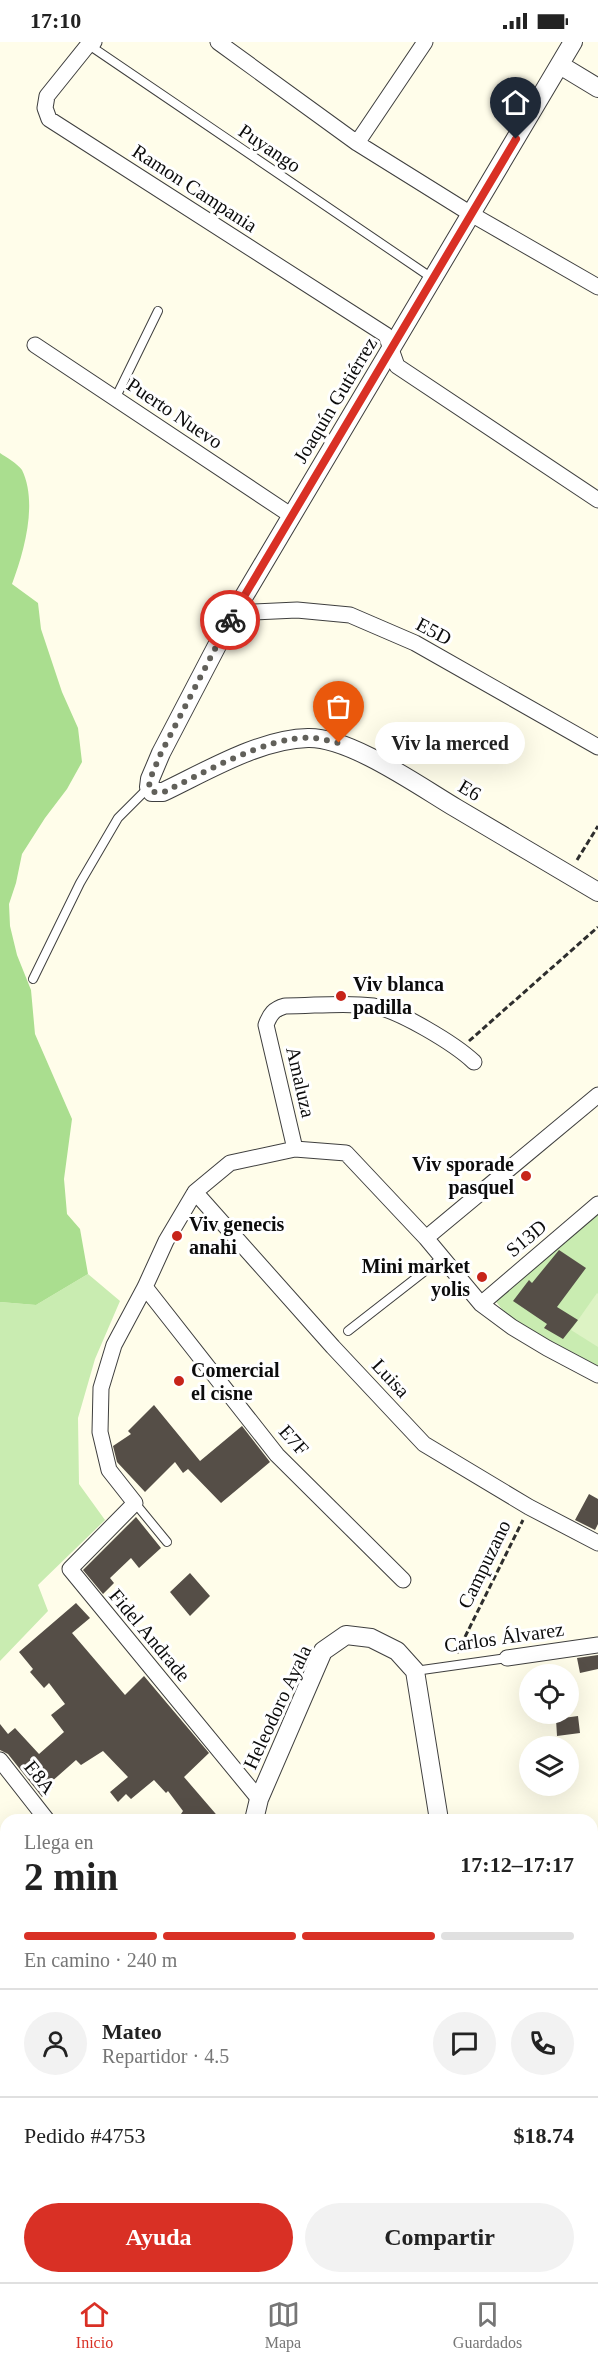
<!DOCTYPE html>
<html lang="es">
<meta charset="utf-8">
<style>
body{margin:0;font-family:"Times New Roman",serif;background:#f2f2f2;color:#222;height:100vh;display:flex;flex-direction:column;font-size:22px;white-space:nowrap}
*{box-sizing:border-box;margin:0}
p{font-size:20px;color:#767676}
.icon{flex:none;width:33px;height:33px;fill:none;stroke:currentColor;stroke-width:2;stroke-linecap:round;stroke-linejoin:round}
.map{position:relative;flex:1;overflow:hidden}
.details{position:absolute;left:0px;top:1772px;width:598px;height:470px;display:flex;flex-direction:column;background:#fff;border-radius:18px 18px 0 0;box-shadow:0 6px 24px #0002}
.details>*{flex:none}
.tools{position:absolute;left:519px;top:1622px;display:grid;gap:12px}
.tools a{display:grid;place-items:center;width:60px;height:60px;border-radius:50%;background:#fff;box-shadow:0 6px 24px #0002;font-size:30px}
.pin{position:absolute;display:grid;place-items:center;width:51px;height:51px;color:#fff;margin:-62px -26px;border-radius:50% 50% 50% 0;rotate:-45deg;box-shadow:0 0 6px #0007}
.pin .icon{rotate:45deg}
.courier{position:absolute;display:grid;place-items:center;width:60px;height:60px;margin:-30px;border:4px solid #d93025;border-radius:50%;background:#fff;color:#222;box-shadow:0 2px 8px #0007}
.bubble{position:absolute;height:42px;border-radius:21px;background:#fff;box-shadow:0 6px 24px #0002;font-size:20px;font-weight:800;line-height:42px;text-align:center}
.summary em{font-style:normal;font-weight:800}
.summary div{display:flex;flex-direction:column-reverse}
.summary{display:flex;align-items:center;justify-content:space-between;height:102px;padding:0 24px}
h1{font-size:39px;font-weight:800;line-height:45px}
.bar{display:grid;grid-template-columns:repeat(4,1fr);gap:9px 6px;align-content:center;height:72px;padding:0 24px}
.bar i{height:8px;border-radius:4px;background:#e0e0e0}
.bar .on{background:#d93025}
.bar p{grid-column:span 4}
.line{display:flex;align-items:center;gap:15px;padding:0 24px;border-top:2px solid #e0e0e0}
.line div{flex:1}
.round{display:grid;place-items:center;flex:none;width:63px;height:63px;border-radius:32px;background:#f2f2f2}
.primary-button{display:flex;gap:12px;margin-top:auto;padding:12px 24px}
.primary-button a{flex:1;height:69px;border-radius:36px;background:#d93025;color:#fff;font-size:24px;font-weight:800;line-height:69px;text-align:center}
.primary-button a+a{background:#f2f2f2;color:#222}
.status{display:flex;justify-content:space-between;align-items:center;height:42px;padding:0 30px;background:#fff;direction:ltr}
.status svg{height:16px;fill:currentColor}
.dock{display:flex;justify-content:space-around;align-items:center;height:84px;border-top:2px solid #e0e0e0;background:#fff;font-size:16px;color:#767676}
.dock a{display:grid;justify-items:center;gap:3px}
.dock .on{color:#d93025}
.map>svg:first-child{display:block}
.green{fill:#c9ecb1}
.forest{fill:#aade8f}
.pitch{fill:#ddf3c4}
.building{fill:#554e47}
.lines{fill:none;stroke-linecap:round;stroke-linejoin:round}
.service-casing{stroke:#3f3f3f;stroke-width:10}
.minor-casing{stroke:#3f3f3f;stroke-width:17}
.tertiary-casing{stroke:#3f3f3f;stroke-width:20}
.path{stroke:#2e2e2e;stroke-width:3;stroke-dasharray:6 3;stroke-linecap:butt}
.service{stroke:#fff;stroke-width:8}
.minor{stroke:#fff;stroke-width:15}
.tertiary{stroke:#fff;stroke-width:18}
.done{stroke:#61605a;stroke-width:6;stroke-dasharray:0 10.8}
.route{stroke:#d93025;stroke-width:8}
.poi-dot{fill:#c72419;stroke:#fff;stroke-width:2}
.labels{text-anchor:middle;stroke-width:6;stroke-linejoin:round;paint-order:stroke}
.street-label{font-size:20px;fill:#0c0c0c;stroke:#fff}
.poi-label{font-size:20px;font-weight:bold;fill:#0c0c0c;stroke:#fff;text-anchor:start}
</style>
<div class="status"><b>17:10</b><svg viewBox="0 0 49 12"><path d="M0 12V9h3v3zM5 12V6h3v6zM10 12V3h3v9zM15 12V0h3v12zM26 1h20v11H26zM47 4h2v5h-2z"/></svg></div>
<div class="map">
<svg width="598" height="2240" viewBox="0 0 598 2240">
<rect width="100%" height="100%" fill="#fffdea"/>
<!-- green -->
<path class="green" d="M598 1168V1324L511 1279 494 1257Z
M88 1232 120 1259 95 1317 78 1376 79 1442 105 1478 38 1543 48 1569 0 1619V1260L36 1263Z"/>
<!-- forest -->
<path class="forest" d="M0 411C6 415 18 422 22 428 38 461 24 510 12 542L38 561 41 587 62 650 78 686 82 720 67 747 45 776 22 812 16 841 9 862 10 884 17 913 31 948 35 992 72 1077 64 1137 67 1172 80 1187 88 1232 36 1263 0 1260Z"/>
<!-- pitch -->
<path class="pitch" d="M597 1251 598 1252V1305L571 1288Z"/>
<!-- building -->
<path class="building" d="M559 1208 586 1226 557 1265 578 1278 563 1297 544 1286 547 1282 513 1259 529 1238 532 1241Z
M154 1363 200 1419 242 1384 270 1420 221 1461 188 1427 183 1431 175 1420 145 1450 117 1420 113 1404 131 1392 128 1389Z
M589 1452 598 1457V1482L595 1488 575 1478Z
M136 1475 161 1506 139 1526 131 1516 110 1536 114 1541 103 1552 83 1528Z
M190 1531 210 1554 190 1574 170 1550Z
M76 1561 90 1576 72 1591 125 1653 144 1634 209 1711 184 1735 221 1778H186L181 1772 183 1769 168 1749 166 1751 154 1738 131 1757 126 1752 118 1760 110 1750 128 1735 103 1709 81 1723 76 1718 50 1741 53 1745 42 1755 8 1712 0 1708V1682L8 1692 15 1686 39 1712 64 1690 51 1673 65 1662 49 1641 44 1646 30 1630 33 1627 19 1610Z
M598 1613V1627L580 1631 577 1616Z
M578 1674 580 1691 557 1694 556 1677Z"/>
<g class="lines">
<!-- service casing -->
<g class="service-casing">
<path id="service" d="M89 3 432 236
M115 357 158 269
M33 937 80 841 118 776 149 745
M348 1289 443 1215
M135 1461 167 1500
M415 1629 507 1616"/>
</g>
<!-- minor casing -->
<g class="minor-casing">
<path id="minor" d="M94 0 88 3 47 54 45 66 49 77 386 293 397 324 598 458
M218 0 357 101 471 172 598 245
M357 101 425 0
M35 303 292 474
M234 571 297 568 350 573 415 601 598 705
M295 1107 266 983C270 972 274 967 285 964 314 964 345 960 373 964 399 968 455 1002 474 1020
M195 1150 333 1305 424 1402 529 1465 598 1501
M426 1196 598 1053
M145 1245 277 1413 403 1538
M481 1262 598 1162
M507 1616 598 1603
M0 1718 47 1778
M259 1757 70 1527 135 1461 109 1428 100 1390 101 1346 114 1303 145 1245 166 1199 195 1150 230 1121 295 1107 346 1111 426 1196 481 1262 512 1285 547 1306 598 1333
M0 1925 6 1932
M0 2076 6 2083
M592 2077 598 2086
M592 2224 598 2219
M281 2235 285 2240
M398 2235 401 2240
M516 2235 521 2240
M258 2240 264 2235
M577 2240 582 2235"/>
</g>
<!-- tertiary casing -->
<g class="tertiary-casing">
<path id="tertiary" d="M573 0 234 571 161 711 150 737 149 745 152 750H163C207 729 260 697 308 696 350 695 419 744 456 766 503 794 551 822 598 850
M560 23 598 46
M254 1778 259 1757 323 1609 346 1593 371 1596 397 1609 415 1629 439 1778
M592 1860 598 1859
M0 1983 6 1980"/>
</g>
<!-- path -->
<path class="path" d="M577 818 598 784
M469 999 598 885
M457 1611 523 1478"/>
<!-- service -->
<use href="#service" class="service"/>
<!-- minor -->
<use href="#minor" class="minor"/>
<!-- tertiary -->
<use href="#tertiary" class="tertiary"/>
</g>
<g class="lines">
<!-- done -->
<path class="done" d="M230 578 161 711 150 737 149 745 152 750H164C201 732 270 693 311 696 320 696 330 699 339 701"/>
<!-- route -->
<path class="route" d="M230 578 516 97"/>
</g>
<!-- markers -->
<g class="poi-dot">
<circle cx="341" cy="954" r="6"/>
<circle cx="526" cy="1134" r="6"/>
<circle cx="177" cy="1194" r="6"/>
<circle cx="482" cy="1235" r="6"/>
<circle cx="179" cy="1339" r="6"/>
</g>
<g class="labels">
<!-- street labels -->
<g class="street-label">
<text transform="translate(270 106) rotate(34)" y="7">Puyango</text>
<text transform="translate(195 146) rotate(33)" y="7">Ramon Campania</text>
<text transform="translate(335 358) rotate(-59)" y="7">Joaquín Gutiérrez</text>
<text transform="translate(175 371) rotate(34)" y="7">Puerto Nuevo</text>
<text transform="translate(434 589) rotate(28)" y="7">E5D</text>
<text transform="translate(470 748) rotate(31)" y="7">E6</text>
<text transform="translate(301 1040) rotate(77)" y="7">Amaluza</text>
<text transform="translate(526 1196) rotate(-40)" y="7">S13D</text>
<text transform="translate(391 1336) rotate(47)" y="7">Luisa</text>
<text transform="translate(294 1398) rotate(48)" y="7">E7F</text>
<text transform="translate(484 1522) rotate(-64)" y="7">Campuzano</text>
<text transform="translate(150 1593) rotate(50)" y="7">Fidel Andrade</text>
<text transform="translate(504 1595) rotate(-8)" y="7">Carlos Álvarez</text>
<text transform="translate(277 1665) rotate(-65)" y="7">Heleodoro Ayala</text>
<text transform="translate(40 1735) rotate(51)" y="7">E8A</text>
</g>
<!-- poi labels -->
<g class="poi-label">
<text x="353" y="949">Viv blanca<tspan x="353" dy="23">padilla</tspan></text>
<text x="514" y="1129" text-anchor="end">Viv sporade<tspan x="514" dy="23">pasquel</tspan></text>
<text x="189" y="1189">Viv genecis<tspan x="189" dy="23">anahi</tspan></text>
<text x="470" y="1231" text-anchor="end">Mini market<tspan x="470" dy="23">yolis</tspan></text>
<text x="191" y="1335">Comercial<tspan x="191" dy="23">el cisne</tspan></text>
</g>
</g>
</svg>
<div class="tools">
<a><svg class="icon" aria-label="locate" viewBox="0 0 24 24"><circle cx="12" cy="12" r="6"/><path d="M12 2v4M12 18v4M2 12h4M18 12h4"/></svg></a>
<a><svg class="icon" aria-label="layers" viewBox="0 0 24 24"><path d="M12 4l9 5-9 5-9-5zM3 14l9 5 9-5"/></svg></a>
</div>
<div class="pin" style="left:339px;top:701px;background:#ea580c"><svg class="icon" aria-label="bag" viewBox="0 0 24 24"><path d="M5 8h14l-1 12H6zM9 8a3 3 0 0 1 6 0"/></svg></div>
<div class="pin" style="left:516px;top:97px;background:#1f2937"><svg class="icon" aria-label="home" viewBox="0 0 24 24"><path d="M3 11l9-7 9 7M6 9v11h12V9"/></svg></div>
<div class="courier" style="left:230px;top:578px"><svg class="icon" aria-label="bike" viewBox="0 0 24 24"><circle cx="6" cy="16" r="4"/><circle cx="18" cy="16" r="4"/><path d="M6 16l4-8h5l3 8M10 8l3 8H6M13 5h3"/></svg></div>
<div class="bubble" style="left:375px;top:680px;width:150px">Viv la merced</div>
<section class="details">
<div class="summary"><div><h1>2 min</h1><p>Llega en</p></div><em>17:12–17:17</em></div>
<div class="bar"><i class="on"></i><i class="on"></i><i class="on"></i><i></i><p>En camino · 240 m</p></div>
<div class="line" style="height:108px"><a class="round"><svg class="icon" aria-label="person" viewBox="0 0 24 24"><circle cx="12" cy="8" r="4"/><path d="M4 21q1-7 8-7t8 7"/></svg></a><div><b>Mateo</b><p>Repartidor · 4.5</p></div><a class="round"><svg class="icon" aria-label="chat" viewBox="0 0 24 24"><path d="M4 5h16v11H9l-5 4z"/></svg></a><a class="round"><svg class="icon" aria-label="phone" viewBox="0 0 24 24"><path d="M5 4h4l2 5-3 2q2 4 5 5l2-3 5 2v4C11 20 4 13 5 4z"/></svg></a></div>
<div class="line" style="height:78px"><div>Pedido #4753</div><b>$18.74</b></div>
<div class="primary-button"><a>Ayuda</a><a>Compartir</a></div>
</section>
</div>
<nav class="dock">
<a class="on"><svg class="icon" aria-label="home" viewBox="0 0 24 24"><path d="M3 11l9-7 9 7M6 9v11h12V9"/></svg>Inicio</a>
<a><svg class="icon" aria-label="map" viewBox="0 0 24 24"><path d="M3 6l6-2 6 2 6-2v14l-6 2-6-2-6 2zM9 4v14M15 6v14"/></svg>Mapa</a>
<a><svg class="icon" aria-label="saved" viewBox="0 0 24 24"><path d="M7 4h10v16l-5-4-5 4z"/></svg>Guardados</a>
</nav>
